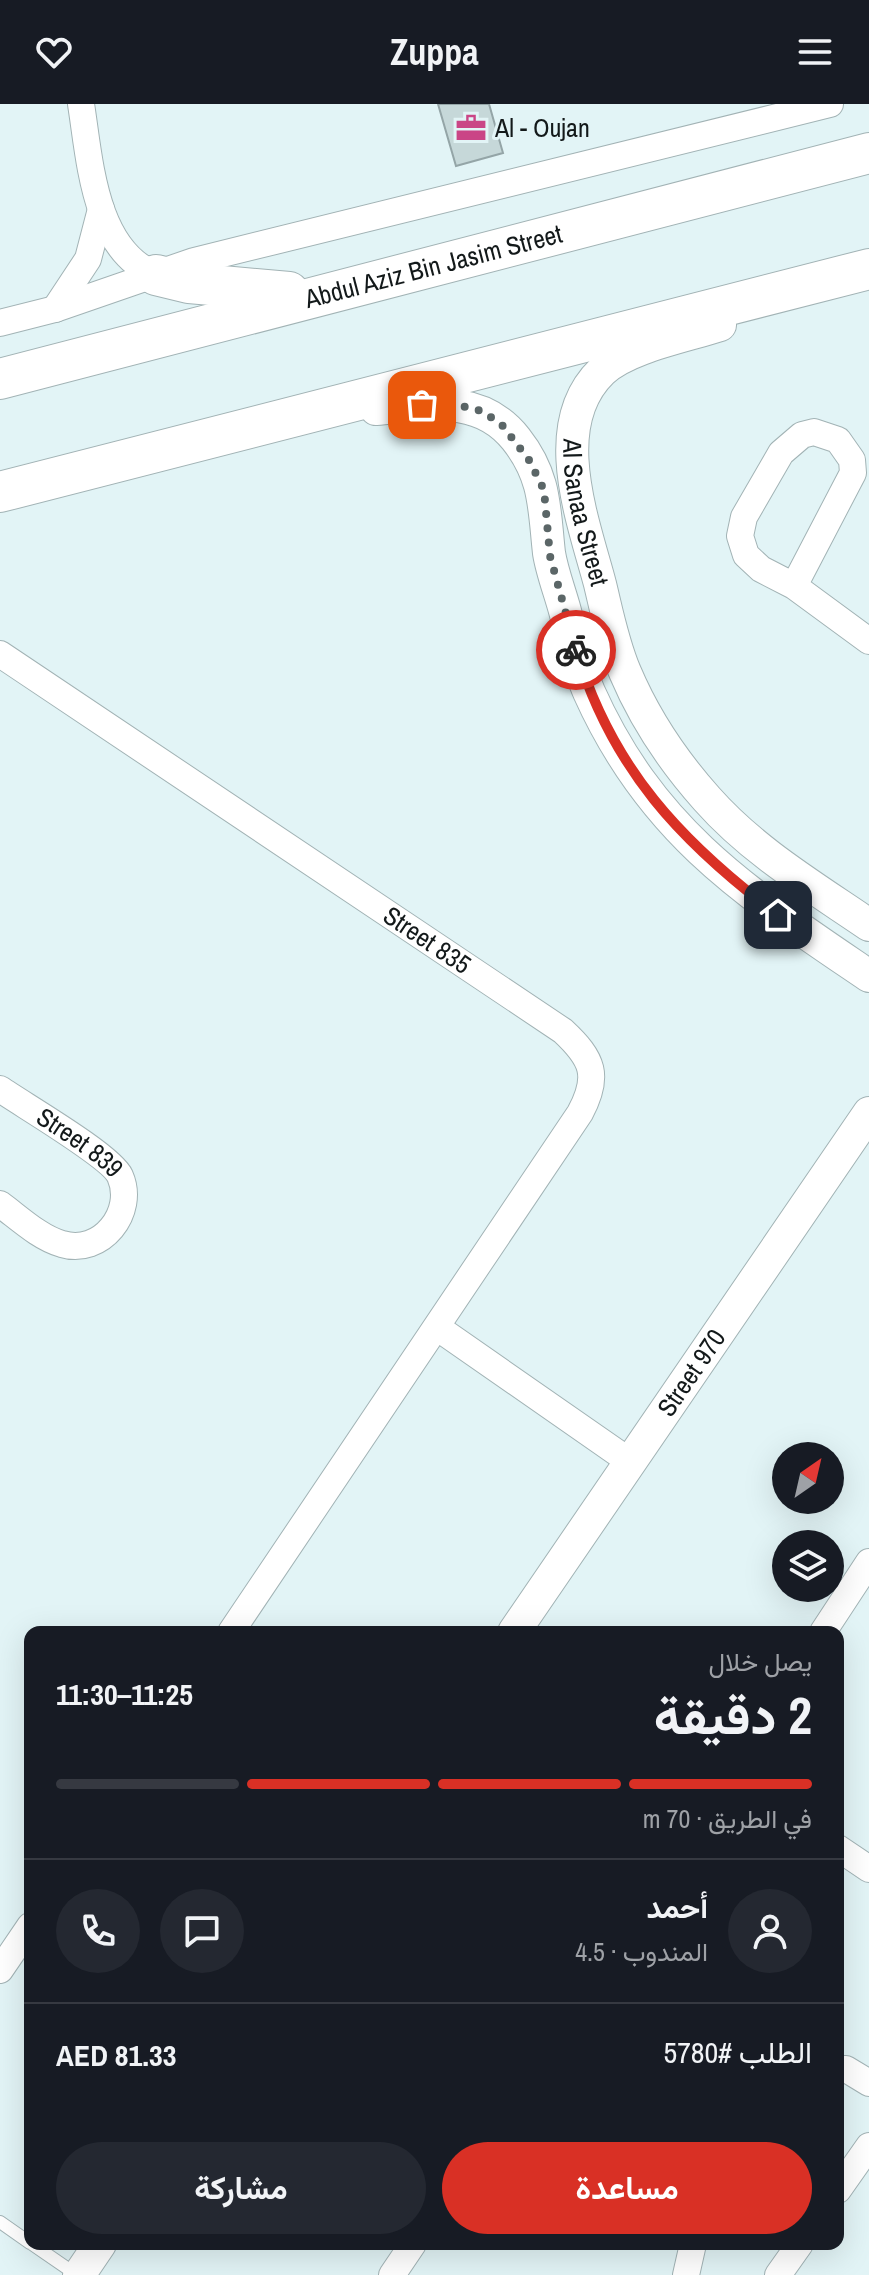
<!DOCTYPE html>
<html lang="ar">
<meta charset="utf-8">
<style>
body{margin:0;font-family:"Archivo Narrow",Vazirmatn,sans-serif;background:#242831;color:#f1f3f6;direction:rtl;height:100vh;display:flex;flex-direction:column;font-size:30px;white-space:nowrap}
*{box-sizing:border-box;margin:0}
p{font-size:26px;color:#9ea1a6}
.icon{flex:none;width:44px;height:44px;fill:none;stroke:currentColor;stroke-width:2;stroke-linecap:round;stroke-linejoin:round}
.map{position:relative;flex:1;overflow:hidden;direction:ltr}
.sheet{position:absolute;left:24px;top:1522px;width:820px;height:624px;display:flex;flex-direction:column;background:#171b24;border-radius:16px;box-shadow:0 8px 32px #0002;direction:rtl}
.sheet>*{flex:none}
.needle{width:52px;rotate:34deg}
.buttons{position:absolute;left:772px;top:1338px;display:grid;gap:16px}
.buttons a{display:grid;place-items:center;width:72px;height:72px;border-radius:50%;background:#171b24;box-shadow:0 8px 32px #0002;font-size:40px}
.pin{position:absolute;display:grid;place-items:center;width:68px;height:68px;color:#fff;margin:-34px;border-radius:16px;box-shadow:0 4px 12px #0006}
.courier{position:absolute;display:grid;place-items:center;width:80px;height:80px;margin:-40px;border:6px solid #d93025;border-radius:50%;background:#fff;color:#222;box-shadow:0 2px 10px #0007}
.summary em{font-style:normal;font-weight:700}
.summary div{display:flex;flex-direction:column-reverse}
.summary{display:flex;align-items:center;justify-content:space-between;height:136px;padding:0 32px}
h1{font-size:52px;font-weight:700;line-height:60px}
.bar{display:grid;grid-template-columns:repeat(4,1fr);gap:12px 8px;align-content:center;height:96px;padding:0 32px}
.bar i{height:10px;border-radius:6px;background:#363941}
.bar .active{background:#d93025}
.bar p{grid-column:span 4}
.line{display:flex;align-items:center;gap:20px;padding:0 32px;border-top:2px solid #363941}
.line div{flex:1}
.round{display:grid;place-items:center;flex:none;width:84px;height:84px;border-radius:42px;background:#242831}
.button{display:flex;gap:16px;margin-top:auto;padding:16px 32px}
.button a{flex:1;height:92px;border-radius:48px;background:#d93025;color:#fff;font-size:32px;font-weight:700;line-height:92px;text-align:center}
.button a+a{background:#242831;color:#f1f3f6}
header{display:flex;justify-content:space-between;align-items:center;height:104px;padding:0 32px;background:#171b24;font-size:36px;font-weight:700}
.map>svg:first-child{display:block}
.building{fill:#c6d8d9;stroke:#94a5a7;stroke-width:2}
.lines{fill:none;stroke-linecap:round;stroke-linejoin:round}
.service-casing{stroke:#a2b3b5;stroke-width:14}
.minor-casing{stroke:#a2b3b5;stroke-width:28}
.tertiary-casing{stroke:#a2b3b5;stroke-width:34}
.primary-casing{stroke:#a2b3b5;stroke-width:42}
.service{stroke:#fff;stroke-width:12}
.minor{stroke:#fff;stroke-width:26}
.tertiary{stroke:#fff;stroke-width:32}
.primary{stroke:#fff;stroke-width:40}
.done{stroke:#5b6667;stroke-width:8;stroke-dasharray:0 14.4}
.route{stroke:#d93025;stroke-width:10}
.labels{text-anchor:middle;stroke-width:6;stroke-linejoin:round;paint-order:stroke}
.poi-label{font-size:26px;fill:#13191a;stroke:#e2f4f6;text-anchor:start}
.street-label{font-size:26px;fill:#13191a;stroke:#e2f4f6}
</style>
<header><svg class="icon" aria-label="menu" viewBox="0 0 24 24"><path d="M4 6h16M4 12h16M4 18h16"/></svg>Zuppa<svg class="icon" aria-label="heart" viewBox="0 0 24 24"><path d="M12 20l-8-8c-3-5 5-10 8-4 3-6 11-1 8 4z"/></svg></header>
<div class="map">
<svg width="869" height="2171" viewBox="0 0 869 2171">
<rect width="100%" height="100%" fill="#e2f4f6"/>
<!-- building -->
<path class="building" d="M438 0H489L503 49 456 62Z"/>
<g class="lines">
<!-- service casing -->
<g class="service-casing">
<path id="service" d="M0 2118 30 2139
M32 2140 77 2171"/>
</g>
<!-- minor casing -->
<g class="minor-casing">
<g id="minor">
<path d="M81 0C90 57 94 146 156 171"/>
<path d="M55 205 88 155 101 105"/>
<path d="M0 219 55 205 194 157 830 0"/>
<path d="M794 482 853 369 852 356 838 336 814 328 802 331 781 349 744 413 740 432 746 451 761 465 794 482 869 537"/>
<path id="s1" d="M0 550 563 927C593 955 600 972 580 1009L231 1528"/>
<path id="s2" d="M0 985C23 1001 111 1052 120 1072 136 1108 101 1152 62 1140 40 1134 19 1114 0 1100"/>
<path d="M438 1224 629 1357"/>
<path d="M823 1528 869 1458"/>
<path d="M838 1744 869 1765"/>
<path d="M0 1866 30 1822"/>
<path d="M838 1965H846L869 1979"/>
<path d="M838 2086 869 2042"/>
<path d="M392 2171 413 2140"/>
<path d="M686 2171 693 2140"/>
<path d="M778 2171 800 2140"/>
</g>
</g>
<!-- tertiary casing -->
<g class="tertiary-casing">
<g id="tertiary">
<path id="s3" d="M720 221C687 232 627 243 602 267 546 321 583 416 600 480 607 509 613 540 625 568 644 613 674 658 707 695 753 747 812 782 869 821"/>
<path d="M376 305C427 301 480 289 516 335 546 373 544 404 549 449 552 468 560 488 565 507 572 534 578 563 589 588 652 729 747 789 869 872"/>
<path id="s4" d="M514 1528 869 1009"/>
<path d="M79 2171 100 2140"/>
</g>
</g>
<!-- primary casing -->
<g class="primary-casing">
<g id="primary">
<path d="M156 171 189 179 289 188"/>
<path id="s5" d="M0 275 869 49"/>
<path d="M0 388 869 165"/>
</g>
</g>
<!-- service -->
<use href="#service" class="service"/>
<!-- minor -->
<use href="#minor" class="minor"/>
<!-- tertiary -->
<use href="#tertiary" class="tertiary"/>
<!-- primary -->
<use href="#primary" class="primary"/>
</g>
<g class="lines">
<!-- done -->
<path class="done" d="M422 301 449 299 482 307 502 321 529 356 544 386 550 452 576 546"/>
<!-- route -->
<path class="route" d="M576 546C612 665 681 738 778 811"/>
</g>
<!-- icons -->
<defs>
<g id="office-bare" transform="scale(2.4)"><path d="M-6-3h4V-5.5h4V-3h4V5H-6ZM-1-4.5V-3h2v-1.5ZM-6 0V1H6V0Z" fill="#ca4586" stroke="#e2f4f6" stroke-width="2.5" paint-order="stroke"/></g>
</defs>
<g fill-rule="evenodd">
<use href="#office-bare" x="471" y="24"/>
</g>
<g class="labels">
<!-- poi labels -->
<g class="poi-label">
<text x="495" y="33">Al - Oujan</text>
</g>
<!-- street labels -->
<g class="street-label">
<text dy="9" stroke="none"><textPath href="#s5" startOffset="448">Abdul Aziz Bin Jasim Street</textPath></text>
<text dy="9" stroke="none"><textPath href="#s3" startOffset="278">Al Sanaa Street</textPath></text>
<text dy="9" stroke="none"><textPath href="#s1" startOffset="514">Street 835</textPath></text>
<text dy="9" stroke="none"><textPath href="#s2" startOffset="96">Street 839</textPath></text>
<text dy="9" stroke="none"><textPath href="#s4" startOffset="314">Street 970</textPath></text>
</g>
</g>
</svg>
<div class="buttons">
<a><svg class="needle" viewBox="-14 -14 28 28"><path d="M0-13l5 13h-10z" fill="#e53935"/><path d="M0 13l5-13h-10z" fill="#9ea1a6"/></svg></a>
<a><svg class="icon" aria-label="layers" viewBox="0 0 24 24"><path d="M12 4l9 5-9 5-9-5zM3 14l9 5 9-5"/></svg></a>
</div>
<div class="pin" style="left:422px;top:301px;background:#ea580c"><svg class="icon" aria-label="bag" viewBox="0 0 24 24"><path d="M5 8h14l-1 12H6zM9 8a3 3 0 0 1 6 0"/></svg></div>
<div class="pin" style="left:778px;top:811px;background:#1f2937"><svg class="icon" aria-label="home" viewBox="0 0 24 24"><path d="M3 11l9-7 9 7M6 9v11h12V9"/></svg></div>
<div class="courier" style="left:576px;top:546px"><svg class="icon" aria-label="bike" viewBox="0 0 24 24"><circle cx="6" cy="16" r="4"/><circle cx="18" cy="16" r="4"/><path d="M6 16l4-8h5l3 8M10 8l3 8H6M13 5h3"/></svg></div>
<section class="sheet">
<div class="summary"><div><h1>2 دقيقة</h1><p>يصل خلال</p></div><em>11:25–11:30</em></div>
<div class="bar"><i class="active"></i><i class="active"></i><i class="active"></i><i></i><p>في الطريق · 70 m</p></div>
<div class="line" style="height:144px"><a class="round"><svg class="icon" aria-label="person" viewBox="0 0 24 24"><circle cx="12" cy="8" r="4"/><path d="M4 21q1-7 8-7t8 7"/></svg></a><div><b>أحمد</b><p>المندوب · 4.5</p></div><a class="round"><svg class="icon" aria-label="chat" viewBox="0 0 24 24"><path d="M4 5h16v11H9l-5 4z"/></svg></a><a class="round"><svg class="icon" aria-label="phone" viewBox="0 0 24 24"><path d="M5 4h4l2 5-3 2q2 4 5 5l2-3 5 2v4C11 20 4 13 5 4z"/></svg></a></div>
<div class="line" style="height:104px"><div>الطلب #5780</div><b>AED 81.33</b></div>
<div class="button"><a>مساعدة</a><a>مشاركة</a></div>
</section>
</div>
